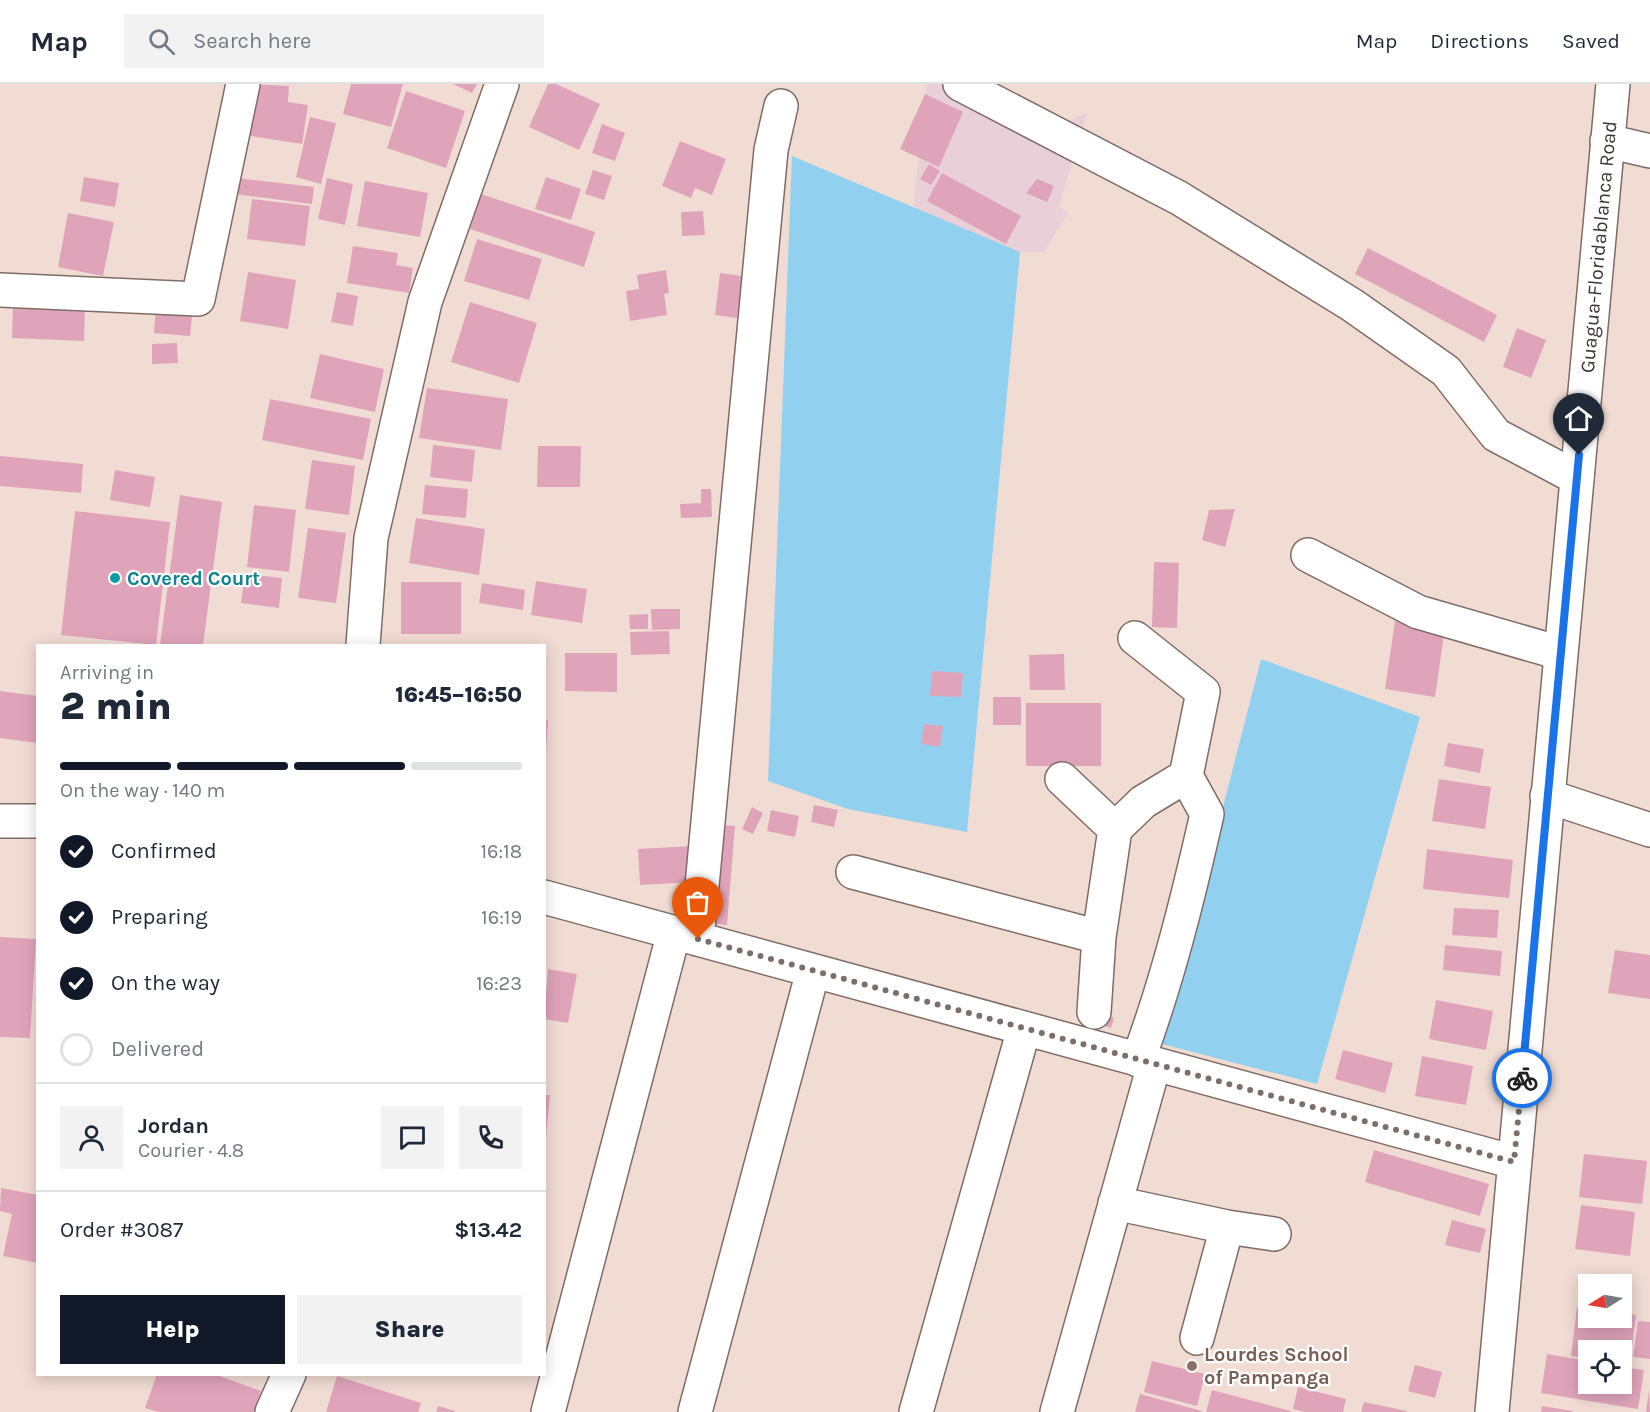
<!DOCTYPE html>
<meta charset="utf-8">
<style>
body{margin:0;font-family:Karla,sans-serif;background:#f2f2f3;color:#1f2937;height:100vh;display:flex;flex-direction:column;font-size:22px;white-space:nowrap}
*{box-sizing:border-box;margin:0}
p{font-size:20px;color:#747a83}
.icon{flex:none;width:33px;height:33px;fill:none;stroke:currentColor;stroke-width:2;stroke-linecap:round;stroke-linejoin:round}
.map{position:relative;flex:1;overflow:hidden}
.sheet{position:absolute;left:36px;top:560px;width:510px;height:732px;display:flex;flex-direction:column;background:#fff;border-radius:0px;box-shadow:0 3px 15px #0003}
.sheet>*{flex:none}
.needle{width:39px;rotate:259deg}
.buttons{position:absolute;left:1578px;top:1190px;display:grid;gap:12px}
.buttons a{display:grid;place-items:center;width:54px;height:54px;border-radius:0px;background:#fff;box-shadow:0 3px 15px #0003;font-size:30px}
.pin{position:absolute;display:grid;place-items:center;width:51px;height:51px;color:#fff;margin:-62px -26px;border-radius:50% 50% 50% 0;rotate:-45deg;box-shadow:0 0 6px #0007}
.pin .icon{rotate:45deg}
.courier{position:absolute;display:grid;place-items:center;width:60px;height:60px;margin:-30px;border:4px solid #1a73e8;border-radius:50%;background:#fff;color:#222;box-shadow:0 2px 8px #0007}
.summary em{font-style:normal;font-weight:800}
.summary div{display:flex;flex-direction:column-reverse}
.summary{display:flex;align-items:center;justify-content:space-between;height:102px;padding:0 24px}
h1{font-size:39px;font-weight:800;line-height:45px}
.bar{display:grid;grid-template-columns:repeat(4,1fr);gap:9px 6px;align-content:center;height:72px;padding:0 24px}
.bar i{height:8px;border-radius:4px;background:#e0e1e3}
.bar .active{background:#111827}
.bar p{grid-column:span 4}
.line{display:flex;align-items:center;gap:15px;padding:0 24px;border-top:2px solid #e0e1e3}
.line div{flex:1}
.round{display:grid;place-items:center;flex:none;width:63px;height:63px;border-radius:0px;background:#f2f2f3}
ol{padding:0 24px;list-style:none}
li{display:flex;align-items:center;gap:18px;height:66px}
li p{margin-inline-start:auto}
li .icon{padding:6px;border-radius:50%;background:#111827;color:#fff;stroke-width:4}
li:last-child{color:#747a83}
li i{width:33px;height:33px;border:3px solid #e0e1e3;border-radius:50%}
.action{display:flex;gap:12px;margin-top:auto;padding:12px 24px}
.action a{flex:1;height:69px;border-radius:0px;background:#111827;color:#fff;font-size:24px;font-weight:800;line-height:69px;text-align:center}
.action a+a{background:#f2f2f3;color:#1f2937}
header{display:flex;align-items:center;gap:36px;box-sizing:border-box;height:84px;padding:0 30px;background:#fff;border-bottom:2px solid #e0e1e3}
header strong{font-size:28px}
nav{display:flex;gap:33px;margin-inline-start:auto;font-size:21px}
.search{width:420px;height:54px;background:#f2f2f3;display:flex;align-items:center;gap:15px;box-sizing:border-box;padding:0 21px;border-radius:0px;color:#747a83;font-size:22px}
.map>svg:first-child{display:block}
.industrial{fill:#e8cfd8}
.water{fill:#92d0f0}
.building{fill:#e0a4ba}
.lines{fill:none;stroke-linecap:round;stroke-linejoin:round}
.minor-casing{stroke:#7f6c65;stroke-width:36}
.major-casing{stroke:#7f6c65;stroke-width:36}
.minor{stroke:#fff;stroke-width:33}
.major{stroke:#fff;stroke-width:33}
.done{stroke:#7c6f6a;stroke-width:6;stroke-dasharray:0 10.8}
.route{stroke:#1a73e8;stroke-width:8}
.culture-dot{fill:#0f9aa8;stroke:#fff;stroke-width:2}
.education-dot{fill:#8d6e63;stroke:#fff;stroke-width:2}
.labels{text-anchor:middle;stroke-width:4.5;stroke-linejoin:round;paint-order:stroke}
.street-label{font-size:20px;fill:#3d3431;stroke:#fff}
.culture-label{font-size:20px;font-weight:bold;fill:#0d838f;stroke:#fff;text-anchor:start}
.education-label{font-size:20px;font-weight:bold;fill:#785e54;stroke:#fff;text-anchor:start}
</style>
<header>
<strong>Map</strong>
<div class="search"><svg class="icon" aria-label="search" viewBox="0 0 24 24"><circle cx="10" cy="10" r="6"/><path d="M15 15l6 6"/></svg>Search here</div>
<nav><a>Map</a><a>Directions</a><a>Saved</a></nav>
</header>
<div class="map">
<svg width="1650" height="1328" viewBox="0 0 1650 1328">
<rect width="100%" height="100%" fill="#f1dcd4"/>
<!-- industrial -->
<path class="industrial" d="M927 0H952L1047 45 1087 29 1059 123 1068 129 1044 168H1020L913 125Z"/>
<!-- water -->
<path class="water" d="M792 72 1020 168 967 748 848 725 768 697Z
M1261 575 1420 633 1317 1000 1162 960Z"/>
<!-- building -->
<path class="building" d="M251 0 289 2 288 18 308 21 302 60 244 51Z
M351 0H403L391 43 343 30Z
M453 0H477L472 9Z
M548 0H556L600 20 579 66 529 43Z
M406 7 465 27 446 84 387 64Z
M925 10 963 28 939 83 900 65Z
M310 33 336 39 321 100 296 93Z
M602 40 625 49 615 77 592 69Z
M680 57 726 75 712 111 695 104 691 114 662 102Z
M929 80 940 87 931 101 920 95Z
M593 86 612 92 604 116 585 110Z
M942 89 1021 132 1006 160 927 117Z
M84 93 119 99 115 123 80 117Z
M546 93 581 105 571 136 535 125Z
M236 94 314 103 312 120 234 110Z
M327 94 353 100 345 141 318 135Z
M1037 95 1054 102 1047 118 1026 109Z
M365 97 428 109 420 153 357 142Z
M481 110 595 148 584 183 470 145Z
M252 115 310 122 305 162 247 155Z
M703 127 705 151 682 152 681 128Z
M68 129 114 138 103 192 58 183Z
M477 155 542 175 529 216 464 197Z
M353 162 398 169 396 181 413 184 409 209 347 199Z
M1368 164 1497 231 1484 258 1355 190Z
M666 186 669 209 664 210 667 231 630 237 626 207 639 205 637 191Z
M248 188 296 196 288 245 240 237Z
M720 189 742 192 737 234 715 231Z
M337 208 358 212 353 242 331 238Z
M470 218 537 239 519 299 451 278Z
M13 220 85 223 84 257 12 254Z
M156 221 193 223 190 252 154 249Z
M1517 244 1546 256 1531 294 1503 283Z
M177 259 178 279 152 280V260Z
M320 270 384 285 375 328 310 314Z
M427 304 508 315 501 366 419 354Z
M270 315 371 335 363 376 262 356Z
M433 361 475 366 472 398 430 393Z
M538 362H581L580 403H537Z
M0 372 83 380 81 409 0 402Z
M312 376 355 382 349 431 305 425Z
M115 386 155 393 150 423 110 416Z
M425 401 468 405 466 434 422 430Z
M701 405H711L712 433 681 434 680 420 701 419Z
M180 411 222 418 203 561H160Z
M254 421 296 426 289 488 247 483Z
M1235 425 1225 463 1202 456 1209 426Z
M75 427 170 438 156 561 61 551Z
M416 434 485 445 479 491 409 479Z
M308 444 346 449 336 519 298 514Z
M1154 478 1179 479 1177 544 1152 543Z
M245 490 282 494 279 524 241 519Z
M536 497 587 505 582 539 531 531Z
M401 498H461V550H401Z
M482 499 525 506 523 526 479 519Z
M651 525H680V545L652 546Z
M648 530V545H630L629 531Z
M1395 537 1445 544 1435 613 1385 605Z
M669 547 670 570 631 571 630 548Z
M565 569H617V608L565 607Z
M1064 570 1065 606H1030L1029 571Z
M932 587 963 589 961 613 930 612Z
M0 607 38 612 37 659 0 654Z
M993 613H1021V641H993Z
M1026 619H1101V682H1026Z
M544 636H548L546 668H544Z
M924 640 943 642 940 663 921 660Z
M1448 659 1484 665 1480 689 1444 682Z
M1439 695 1491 703 1485 745 1432 737Z
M814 721 838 726 834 743 811 738Z
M752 723 763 729 753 750 742 745Z
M771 726 799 732 795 753 767 747Z
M713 740 735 742 727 841 704 839Z
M692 762 694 798 640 801 638 765Z
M1427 765 1513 776 1509 814 1423 805Z
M696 811 697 830 681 831 679 812Z
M1454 824 1499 826 1497 854 1452 851Z
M0 853 36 855 30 954 0 953Z
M1445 861 1502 867 1500 892 1443 886Z
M1615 866 1650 871V915L1608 909Z
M548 885 577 890 568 939 544 935Z
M1436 916 1493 927 1486 966 1429 955Z
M1087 926 1114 934 1111 944 1084 936Z
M1343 966 1393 979 1385 1009 1335 995Z
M1422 972 1473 982 1466 1021 1415 1012Z
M544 1011H550L546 1052H544Z
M1374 1066 1489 1100 1480 1132 1365 1098Z
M1584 1070 1647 1077 1642 1120 1579 1113Z
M1 1104 38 1111V1179L3 1172 12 1130 0 1127Z
M1581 1121 1635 1128 1630 1172 1575 1165Z
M1452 1136 1486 1145 1480 1169 1445 1161Z
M1577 1223 1588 1225V1233H1622V1229L1636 1231 1630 1280 1622 1279V1266H1588V1274L1571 1272Z
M1638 1237 1650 1238V1275L1633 1273Z
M1547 1270 1588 1277V1299H1622V1283L1644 1286 1638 1325 1541 1309Z
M1152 1277 1205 1290 1197 1322 1144 1308Z
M1415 1281 1442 1288 1435 1314 1408 1307Z
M157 1290H214L261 1307 254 1328H158L145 1324Z
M337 1292 421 1319 418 1328H326Z
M1298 1303 1346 1315 1343 1328H1304L1293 1325Z
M1212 1306 1291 1327V1328H1206Z
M1649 1306 1650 1328H1646Z
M1140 1310 1202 1327V1328H1135Z
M1364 1318 1407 1327V1328H1361Z
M438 1322 455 1327 454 1328H436Z
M1542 1322 1573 1327 1572 1328H1541Z"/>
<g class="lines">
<!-- minor casing -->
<g class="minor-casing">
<path id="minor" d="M960 0 1179 114 1352 221 1446 287 1496 351 1577 394
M1607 57 1650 67
M0 206 198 215 243 0
M1308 471 1418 528 1560 569
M363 561 371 454 425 218 502 0
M1062 695 1115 745 1099 853 1094 928
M1547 712 1650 746
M0 737H38
M1115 745 1143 718 1186 692 1203 608 1135 554
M853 788 1099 853
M544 813 1514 1078
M697 855 771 66 781 22
M1138 976C1168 895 1188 814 1207 730L1186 692
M1115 1119 1227 1143 1274 1150
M1197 1254 1227 1143
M272 1328 289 1290
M548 1328 674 848
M695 1328 813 887
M916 1328 1024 945
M1057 1328 1154 981"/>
</g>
<!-- major casing -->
<g class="major-casing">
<g id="major">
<path id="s1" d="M1492 1328 1613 0"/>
</g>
</g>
<!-- minor -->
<use href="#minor" class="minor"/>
<!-- major -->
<use href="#major" class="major"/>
</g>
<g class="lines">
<!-- done -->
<path class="done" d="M698 855 1514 1078 1522 994"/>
<!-- route -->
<path class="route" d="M1522 994 1579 371"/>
</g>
<!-- markers -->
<circle class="culture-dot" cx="115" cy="494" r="6"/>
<circle class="education-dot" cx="1192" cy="1282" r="6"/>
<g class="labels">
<!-- street labels -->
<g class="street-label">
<text dy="7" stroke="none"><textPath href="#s1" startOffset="1170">Guagua-Floridablanca Road</textPath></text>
</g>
<!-- culture labels -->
<g class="culture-label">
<text x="127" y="501">Covered Court</text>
</g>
<!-- education labels -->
<g class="education-label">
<text x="1204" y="1277">Lourdes School<tspan x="1204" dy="23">of Pampanga</tspan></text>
</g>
</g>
</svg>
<div class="buttons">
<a><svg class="needle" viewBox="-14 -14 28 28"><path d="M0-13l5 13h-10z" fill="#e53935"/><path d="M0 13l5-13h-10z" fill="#747a83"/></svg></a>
<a><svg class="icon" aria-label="locate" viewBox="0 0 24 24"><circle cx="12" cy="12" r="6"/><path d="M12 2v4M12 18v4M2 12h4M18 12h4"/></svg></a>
</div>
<div class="pin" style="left:698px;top:855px;background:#ea580c"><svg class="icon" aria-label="bag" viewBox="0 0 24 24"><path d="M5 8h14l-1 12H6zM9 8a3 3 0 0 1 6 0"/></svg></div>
<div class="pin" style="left:1579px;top:371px;background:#1f2937"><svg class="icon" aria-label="home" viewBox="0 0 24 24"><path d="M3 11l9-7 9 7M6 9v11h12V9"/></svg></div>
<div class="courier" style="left:1522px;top:994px"><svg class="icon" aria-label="bike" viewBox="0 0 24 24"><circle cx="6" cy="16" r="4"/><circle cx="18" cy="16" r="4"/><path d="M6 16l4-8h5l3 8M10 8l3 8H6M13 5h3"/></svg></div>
<section class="sheet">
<div class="summary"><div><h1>2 min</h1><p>Arriving in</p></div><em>16:45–16:50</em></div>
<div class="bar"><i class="active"></i><i class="active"></i><i class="active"></i><i></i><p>On the way · 140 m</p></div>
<ol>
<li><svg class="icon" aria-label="check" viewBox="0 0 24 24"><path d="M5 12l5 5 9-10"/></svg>Confirmed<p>16:18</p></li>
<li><svg class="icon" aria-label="check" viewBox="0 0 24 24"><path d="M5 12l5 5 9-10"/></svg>Preparing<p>16:19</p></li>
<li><svg class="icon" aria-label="check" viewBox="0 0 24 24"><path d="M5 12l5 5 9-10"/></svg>On the way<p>16:23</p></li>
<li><i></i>Delivered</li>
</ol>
<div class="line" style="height:108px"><a class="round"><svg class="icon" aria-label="person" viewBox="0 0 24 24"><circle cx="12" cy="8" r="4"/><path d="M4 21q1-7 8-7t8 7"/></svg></a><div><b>Jordan</b><p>Courier · 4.8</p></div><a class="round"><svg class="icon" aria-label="chat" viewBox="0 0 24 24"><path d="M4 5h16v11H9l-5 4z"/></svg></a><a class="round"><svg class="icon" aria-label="phone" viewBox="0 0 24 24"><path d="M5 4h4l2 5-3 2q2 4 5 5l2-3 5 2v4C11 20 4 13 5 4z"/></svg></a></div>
<div class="line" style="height:78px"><div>Order #3087</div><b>$13.42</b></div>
<div class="action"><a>Help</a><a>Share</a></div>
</section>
</div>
